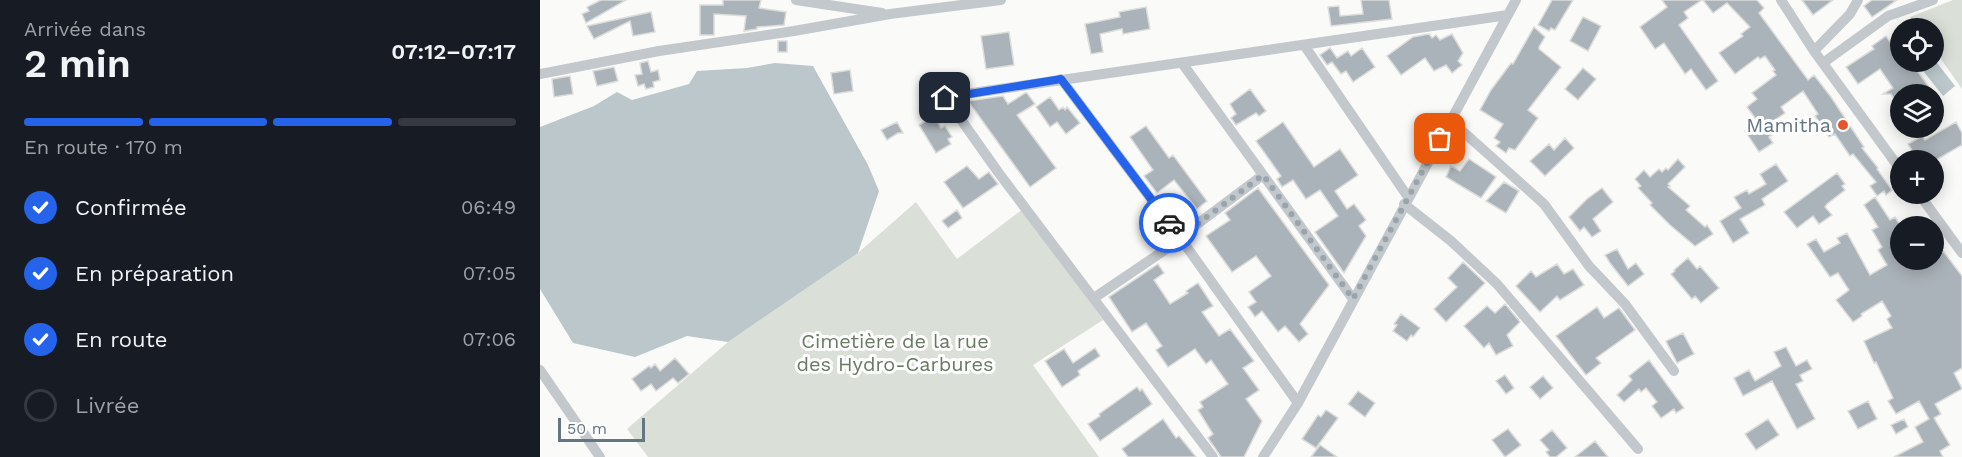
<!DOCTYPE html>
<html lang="fr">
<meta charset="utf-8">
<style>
body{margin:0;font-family:"Work Sans",sans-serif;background:#242831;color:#f1f3f6;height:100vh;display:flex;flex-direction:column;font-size:22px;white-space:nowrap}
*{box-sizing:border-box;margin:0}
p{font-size:20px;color:#9ea1a6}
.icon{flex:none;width:33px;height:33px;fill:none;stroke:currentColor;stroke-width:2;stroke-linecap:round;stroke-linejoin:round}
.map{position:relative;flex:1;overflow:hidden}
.details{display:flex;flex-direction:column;background:#171b24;width:540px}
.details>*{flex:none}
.tools{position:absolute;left:1350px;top:18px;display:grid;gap:12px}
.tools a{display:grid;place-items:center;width:54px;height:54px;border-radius:50%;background:#171b24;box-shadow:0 3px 15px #0003;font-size:30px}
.scale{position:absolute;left:18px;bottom:15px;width:87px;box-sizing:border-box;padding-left:6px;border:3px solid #657683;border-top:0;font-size:16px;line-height:21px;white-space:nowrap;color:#657683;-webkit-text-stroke:4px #fff;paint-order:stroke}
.pin{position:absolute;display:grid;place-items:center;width:51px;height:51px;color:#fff;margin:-26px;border-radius:12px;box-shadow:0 3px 9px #0006}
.courier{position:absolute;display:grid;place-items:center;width:60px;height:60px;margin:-30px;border:4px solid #2563eb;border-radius:50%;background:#fff;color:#222;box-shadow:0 2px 8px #0007}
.overview em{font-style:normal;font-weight:600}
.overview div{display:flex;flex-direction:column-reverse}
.overview{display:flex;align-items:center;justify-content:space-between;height:102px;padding:0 24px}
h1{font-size:39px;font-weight:600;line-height:45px}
.bar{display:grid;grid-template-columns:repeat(4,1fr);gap:9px 6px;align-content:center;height:72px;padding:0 24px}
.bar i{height:8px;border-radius:4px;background:#363941}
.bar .selected{background:#2563eb}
.bar p{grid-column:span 4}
ol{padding:0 24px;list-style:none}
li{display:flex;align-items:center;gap:18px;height:66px}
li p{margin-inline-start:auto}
li .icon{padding:6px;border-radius:50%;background:#2563eb;color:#fff;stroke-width:4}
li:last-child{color:#9ea1a6}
li i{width:33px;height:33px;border:3px solid #363941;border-radius:50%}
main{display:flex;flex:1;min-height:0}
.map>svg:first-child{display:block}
.green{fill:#dadfd7}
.water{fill:#bbc7cb}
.building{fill:#aab3b9;stroke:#dcdcda;stroke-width:1.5}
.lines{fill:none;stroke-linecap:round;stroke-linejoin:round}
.minor{stroke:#c3c8cc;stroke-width:10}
.done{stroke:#99a4ac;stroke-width:6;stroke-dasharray:0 10.8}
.route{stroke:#2563eb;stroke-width:8}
.poi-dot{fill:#e4572e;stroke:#fff;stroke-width:2}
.labels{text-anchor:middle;stroke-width:6;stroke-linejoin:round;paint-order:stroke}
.poi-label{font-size:20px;fill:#657683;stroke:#fff;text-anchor:end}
.park-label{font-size:20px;fill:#687a64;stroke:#fff}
</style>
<main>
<section class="details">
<div class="overview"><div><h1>2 min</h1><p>Arrivée dans</p></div><em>07:12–07:17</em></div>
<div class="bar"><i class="selected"></i><i class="selected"></i><i class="selected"></i><i></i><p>En route · 170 m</p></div>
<ol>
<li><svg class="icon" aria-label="check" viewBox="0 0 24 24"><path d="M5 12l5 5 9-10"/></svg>Confirmée<p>06:49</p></li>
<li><svg class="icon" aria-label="check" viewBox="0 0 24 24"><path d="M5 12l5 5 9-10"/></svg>En préparation<p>07:05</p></li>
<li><svg class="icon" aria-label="check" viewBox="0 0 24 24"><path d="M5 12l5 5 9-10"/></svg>En route<p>07:06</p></li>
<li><i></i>Livrée</li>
</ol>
</section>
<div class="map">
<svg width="1422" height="457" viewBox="0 0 1422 457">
<rect width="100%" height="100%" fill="#fafaf8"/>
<!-- green -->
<path class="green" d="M1413 0H1422V89L1394 49V28H1378L1370 17Z
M376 202 417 259 483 209 563 320 493 365 559 457H108L87 429 188 342 318 253Z"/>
<!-- water -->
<path class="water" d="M1394 59 1415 86 1403 96 1381 68 1390 62H1394Z
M235 63 273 66 328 165 339 191 318 253 188 342 147 336 95 357 33 343 0 289V127L54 106 77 92 92 100 149 84 157 71 207 68Z"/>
<!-- building -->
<path class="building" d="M61 0H86L46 23 42 14 49 11 47 7Z
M183 0H221L219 8 246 12 244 25 217 27V29L204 31 206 16 174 14V35H160V5H183Z
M821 0H849L852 19 791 26 788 7 799 6 800 16 823 14Z
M1012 0H1033L1015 30 1011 28 1009 31 998 25Z
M1122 0H1162L1144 12 1148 18 1139 25 1178 81 1166 90 1151 69 1145 74 1124 43 1115 49 1100 27 1127 7Z
M1163 0H1217L1224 8 1219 13 1268 80 1274 75 1291 97 1324 147 1322 148 1338 168 1337 169 1352 190 1346 195 1344 191 1337 196 1330 186 1336 182 1313 154 1310 156 1295 134 1289 137 1275 116 1278 114 1263 91 1241 107 1245 113 1229 124 1235 133 1229 137 1233 143 1219 152 1205 131 1218 122 1207 107 1217 99 1212 93 1236 75 1233 71 1235 70 1225 56 1220 59 1218 57 1195 74 1179 53 1203 36 1201 34 1210 27 1187 3 1173 13Z
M1262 0H1293L1273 15Z
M1332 0H1357L1332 17 1324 6Z
M606 7 610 29 583 34 582 29 560 34 563 52 551 54 545 24 580 17 579 12Z
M111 12 115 32 93 36 90 21 54 39 47 26Z
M1043 17 1061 26 1048 51 1030 41Z
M994 27 1005 37 999 47V49L1021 67 988 110 998 118 975 150 969 148 966 153 956 146 960 142 954 138 963 124 940 110 951 90 971 63 973 64Z
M469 32 474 65 446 69 441 36Z
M889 34 892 38 896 35 900 40 912 34 923 53 918 61 922 65 912 73 906 65 894 71 885 58 861 75 847 56 873 37Z
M1360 35V62H1383L1375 68 1394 94H1360V107L1351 94H1343L1353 88 1340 69 1318 84 1306 67 1334 49 1332 46 1346 36 1350 42Z
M238 41H247V52H238Z
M790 48 797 58 808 51 811 56 822 48 835 67 813 82 806 71 801 74 792 62 787 65 780 55Z
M108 61 111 72 118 70 120 80 113 82 114 87 106 89 104 84 98 86 95 75 102 74 100 63Z
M74 67 78 81 57 86 53 71Z
M1043 68 1056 79 1038 100 1025 89Z
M310 70 313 91 294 94 291 73Z
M30 76 33 94 14 97 12 79Z
M710 89 726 111 719 116 716 113 696 125 691 118 696 114 690 104Z
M485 93H487L495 104 477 115 516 168 490 187 428 101 463 96 468 104Z
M510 97 519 110 523 107 525 110 527 107 540 123 526 134 517 122 510 127 496 107Z
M394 116 401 128 405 126 412 137 408 139 411 144 396 153 379 125Z
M357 122 363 133H358L347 140 341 130Z
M743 122 774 167 800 149 818 175 795 191 807 209 814 204 826 220 819 226 826 236 804 273 775 232 798 216 780 190 766 199 753 180 742 187 737 179 741 176 716 141Z
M1416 122 1422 133V145L1396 160H1378L1368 144 1382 136 1385 140Z
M606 126 629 158 633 155 667 201 657 209 634 180 617 193 604 176 613 170 590 137Z
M1025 138 1034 148 1005 176 990 161 1009 144 1014 150Z
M929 159 956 177 941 198 906 177 911 166 920 171Z
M1138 159 1145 167 1128 184 1130 186 1128 187 1150 206 1146 210 1165 227 1167 225 1173 234 1155 246 1130 225 1110 205 1112 203 1098 188 1101 186 1095 179 1104 170 1110 177 1119 169 1122 172 1126 168 1128 170Z
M1236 164 1248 181 1222 199 1225 205 1200 219 1209 233 1193 243 1180 221 1201 208 1194 197 1207 190 1209 194 1226 184 1220 174Z
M427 166 439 179 449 172 458 184 423 208 404 182Z
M1297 173 1305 184 1302 186 1305 190 1287 204 1285 207 1292 215 1279 224 1273 216 1257 228 1244 212Z
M964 182 979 191 966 213 946 201Z
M718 188 789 285 760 324 768 334 759 342 745 326 738 332 722 311 715 317 708 307 716 302 709 292 731 276 716 256 692 272 666 236 690 220 685 213Z
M1062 188 1073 202 1053 219 1061 231 1052 237 1044 227 1040 231 1029 217 1047 199Z
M1335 197 1350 220 1355 217 1360 225V260H1394L1403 251 1422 276V368L1414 373 1422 389 1395 404 1401 414 1394 418 1410 445 1400 451 1403 457H1354L1383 442 1375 427 1389 419 1379 401 1356 414 1348 401 1353 398 1336 362 1334 363 1324 341 1352 328 1347 319 1351 316 1342 301 1321 314 1322 316 1313 322 1296 300 1309 290 1298 273 1290 277 1267 244 1276 239 1284 252 1300 243 1297 238 1307 233 1330 275 1347 265 1338 250 1342 247 1332 230 1338 227 1324 205Z
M417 210 422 218 408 228 402 221Z
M1077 249 1088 269 1096 263 1104 274 1088 286 1070 263 1065 255Z
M1148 258 1157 269 1160 266 1179 288 1161 303 1155 296 1152 299 1131 274 1135 271 1134 270Z
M923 262 945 283 906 322 894 309 917 287 908 278Z
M618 264 624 273 614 280 630 304 648 293 646 291 658 283 673 306 662 312 679 336 690 329 714 361 703 368 719 390 706 399 722 421 704 457H681L668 438 673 434 658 410 663 407 660 402 688 384 671 360 666 364 655 349 628 367 616 350 622 346 606 323 592 332 569 297Z
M1017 264 1024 274 1033 269 1044 285 1020 300 1017 296 1000 312 976 286 991 271 996 277Z
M965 304 980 322 967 335 973 346 956 355 949 343 944 348 924 326 947 306 955 313Z
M1057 307 1064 318 1079 308 1095 330 1056 358 1061 363 1046 375 1016 336Z
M861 314 880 328 873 337 871 335 867 341 853 331 857 325 854 324Z
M1143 333 1154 354 1137 363 1126 341Z
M1246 347 1256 366 1267 360 1272 369 1260 375 1263 381 1256 384 1275 419 1257 429 1232 381 1203 396 1194 378 1209 370 1215 381 1241 366 1234 352Z
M555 348 560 356 538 371 540 375 522 387 505 361 524 349 533 363Z
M135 358 149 374 138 383 133 378 116 391 111 384 101 391 92 379 109 366 111 368 115 364 120 371Z
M1109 360 1144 408 1136 413 1134 409 1121 418 1112 406 1117 402 1106 388 1101 392 1099 389 1084 402 1077 395 1092 380 1089 376Z
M965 375 974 388 966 394 956 381Z
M1003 376 1013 388 1000 399 990 387Z
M597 387 600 391 602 389 612 404 560 441 548 424 560 416 559 414Z
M818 391 835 403 825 417 808 404Z
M1328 401 1337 419 1318 429 1308 411Z
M786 410 798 418 776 448 762 439 778 415 781 417Z
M623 419 636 438 639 436 656 457H588L582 449Z
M1228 419 1239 435 1216 450 1205 434Z
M1364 419 1368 427 1356 434 1351 425Z
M968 429 981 445 965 457 952 440Z
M1012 430 1027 448 1016 457H1010L1006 452 1009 450 1000 440Z
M1055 441 1068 457H1035Z
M780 445 797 457H771Z"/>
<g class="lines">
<!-- minor -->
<path class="minor" d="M256 0 342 13
M1241 0 1274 51 1360 169
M764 45 868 197
M1274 51 1310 14 1318 0
M642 63 813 299
M1283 63 1348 16 1393 0
M0 74 119 51 254 31 350 14 461 0
M521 79 641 239 758 403
M910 120 1004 204 1049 266 1085 304 1134 371
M1379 194 1422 253
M864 204 911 241 957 284 1098 449
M554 298 641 239 648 231 723 175
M0 370 60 457
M673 457 458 172 405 97 968 15
M723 457 758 403 976 0"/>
</g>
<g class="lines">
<!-- done -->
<path class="done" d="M629 223 641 239 648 231 723 175 813 299 900 139"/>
<!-- route -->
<path class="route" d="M405 98 521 79 629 223"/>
</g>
<!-- markers -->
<circle class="poi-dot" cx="1303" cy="125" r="6"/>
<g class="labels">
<!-- poi labels -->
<g class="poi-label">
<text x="1291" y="132">Mamitha</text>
</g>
<!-- park labels -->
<g class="park-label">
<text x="355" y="348">Cimetière de la rue<tspan x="355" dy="23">des Hydro-Carbures</tspan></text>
</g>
</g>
</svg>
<div class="tools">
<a><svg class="icon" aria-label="locate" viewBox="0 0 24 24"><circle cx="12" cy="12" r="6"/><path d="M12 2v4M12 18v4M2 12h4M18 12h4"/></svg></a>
<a><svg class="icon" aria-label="layers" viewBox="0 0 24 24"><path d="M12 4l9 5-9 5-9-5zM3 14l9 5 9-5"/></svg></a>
<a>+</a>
<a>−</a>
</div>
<div class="scale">50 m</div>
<div class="pin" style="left:900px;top:139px;background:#ea580c"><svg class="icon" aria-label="bag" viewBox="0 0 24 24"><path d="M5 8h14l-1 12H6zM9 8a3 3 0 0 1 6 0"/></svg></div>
<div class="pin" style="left:405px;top:98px;background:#1f2937"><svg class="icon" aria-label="home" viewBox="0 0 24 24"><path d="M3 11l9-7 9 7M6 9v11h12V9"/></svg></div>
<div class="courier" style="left:629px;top:223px"><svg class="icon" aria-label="car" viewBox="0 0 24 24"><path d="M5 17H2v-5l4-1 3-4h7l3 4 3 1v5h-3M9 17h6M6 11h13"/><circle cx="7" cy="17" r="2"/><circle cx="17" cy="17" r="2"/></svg></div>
</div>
</main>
